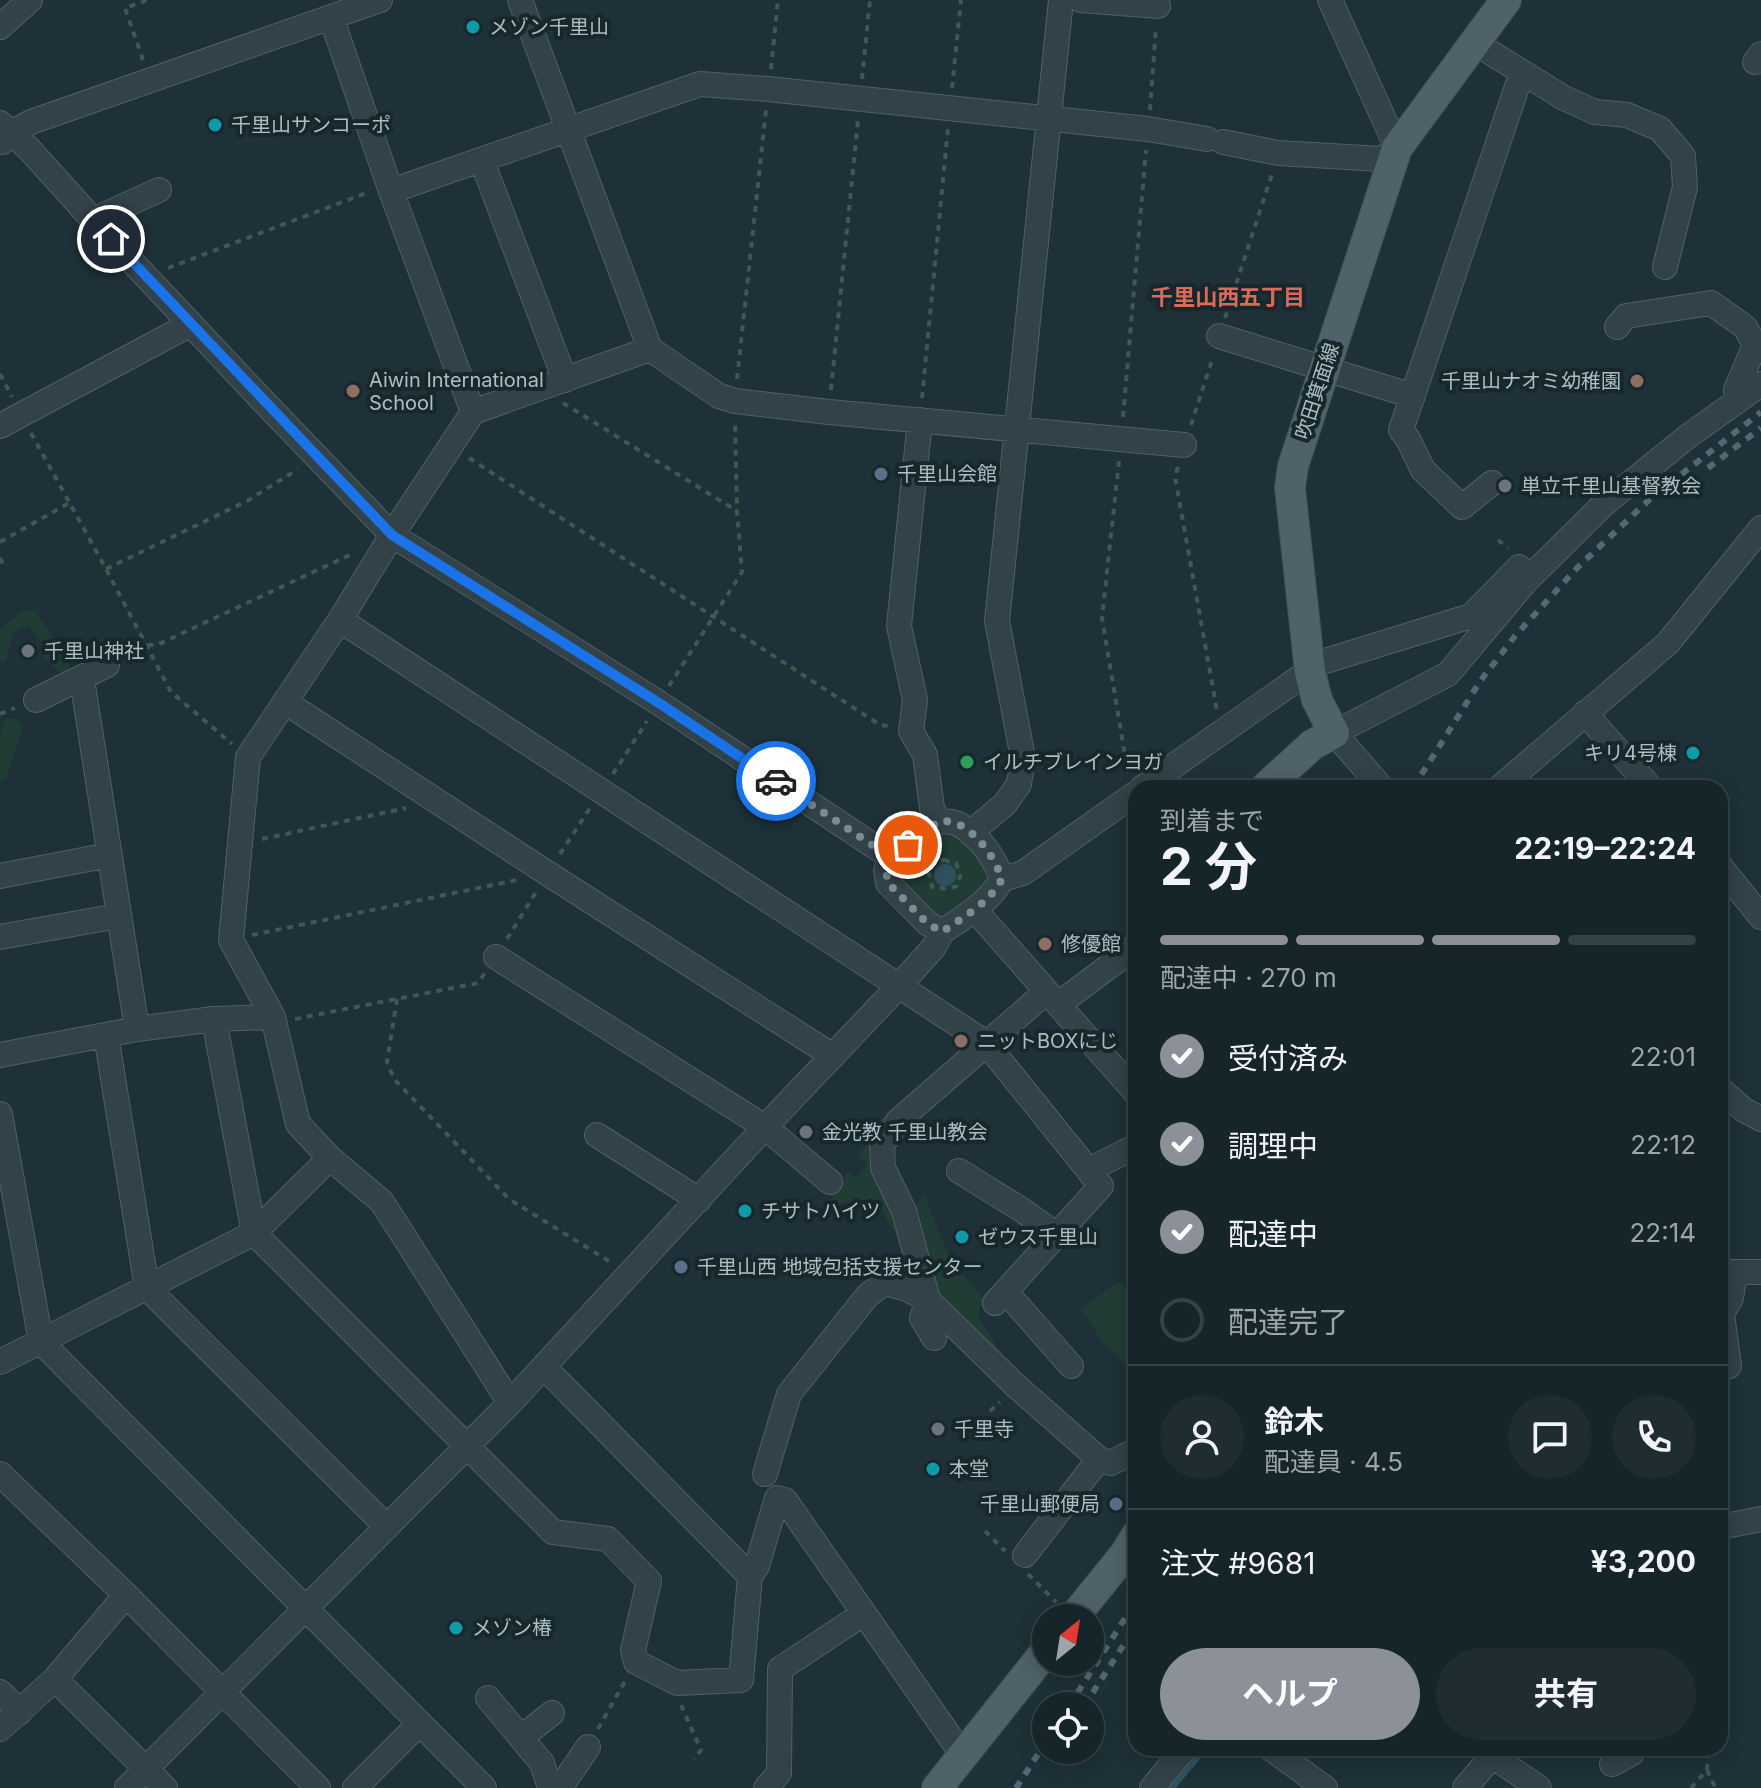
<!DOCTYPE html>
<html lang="ja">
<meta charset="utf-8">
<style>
body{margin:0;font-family:Inter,"Noto Sans JP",sans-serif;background:#1f2d32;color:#f1f3f6;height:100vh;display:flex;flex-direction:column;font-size:30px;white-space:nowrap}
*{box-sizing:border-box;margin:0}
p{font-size:26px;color:#9ea5a8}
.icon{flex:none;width:44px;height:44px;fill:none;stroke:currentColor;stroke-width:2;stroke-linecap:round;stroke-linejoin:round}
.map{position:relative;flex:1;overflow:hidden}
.details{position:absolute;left:1128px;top:780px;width:600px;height:976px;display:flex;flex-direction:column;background:#16252a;border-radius:24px;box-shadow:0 4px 20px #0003,0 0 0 2px #354247}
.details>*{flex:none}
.needle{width:52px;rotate:30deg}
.buttons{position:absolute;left:1032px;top:1604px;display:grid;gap:16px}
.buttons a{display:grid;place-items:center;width:72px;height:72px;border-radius:50%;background:#16252a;box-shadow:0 4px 20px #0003,0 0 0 2px #354247;font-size:40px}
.pin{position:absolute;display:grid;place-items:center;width:68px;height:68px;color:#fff;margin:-34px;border:4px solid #fff;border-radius:50%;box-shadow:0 2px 8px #0007}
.courier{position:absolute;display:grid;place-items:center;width:80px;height:80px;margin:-40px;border:6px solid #1a73e8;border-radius:50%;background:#fff;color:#222;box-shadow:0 2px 10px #0007}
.summary em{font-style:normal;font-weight:700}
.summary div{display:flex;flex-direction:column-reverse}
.summary{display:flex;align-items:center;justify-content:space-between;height:136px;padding:0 32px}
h1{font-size:52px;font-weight:700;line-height:60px}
.bar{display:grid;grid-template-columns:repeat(4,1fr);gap:12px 8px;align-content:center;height:96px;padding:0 32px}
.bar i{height:10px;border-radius:6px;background:#354247}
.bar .on{background:#8c9099}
.bar p{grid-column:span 4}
.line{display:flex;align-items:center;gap:20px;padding:0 32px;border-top:2px solid #354247}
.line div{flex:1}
.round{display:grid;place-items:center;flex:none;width:84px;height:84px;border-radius:42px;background:#1f2d32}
ol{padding:0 32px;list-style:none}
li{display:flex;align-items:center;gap:24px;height:88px}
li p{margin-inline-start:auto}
li .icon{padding:8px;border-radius:50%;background:#8c9099;color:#fff;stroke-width:4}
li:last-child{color:#9ea5a8}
li i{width:44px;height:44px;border:4px solid #354247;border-radius:50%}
.action{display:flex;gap:16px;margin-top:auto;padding:16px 32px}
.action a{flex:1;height:92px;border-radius:48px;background:#8c9099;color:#fff;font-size:32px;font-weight:700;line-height:92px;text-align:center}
.action a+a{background:#1f2d32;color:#f1f3f6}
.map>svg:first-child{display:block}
.green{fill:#213b35}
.water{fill:#2f515e}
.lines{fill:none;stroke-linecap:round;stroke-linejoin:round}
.stream{stroke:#2f515e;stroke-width:6}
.minor-casing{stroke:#4f6066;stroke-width:26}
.major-casing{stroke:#3e4e55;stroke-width:32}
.path{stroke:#405853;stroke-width:4;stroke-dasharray:6 6;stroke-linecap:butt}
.minor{stroke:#324248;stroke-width:24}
.major{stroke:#4f6269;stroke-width:30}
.rail{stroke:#536870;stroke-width:6;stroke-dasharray:8 8;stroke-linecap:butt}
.done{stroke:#7a8d94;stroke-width:8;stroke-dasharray:0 14.4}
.route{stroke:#1a73e8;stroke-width:10}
.culture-dot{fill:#0f9aa8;stroke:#18272c;stroke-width:3}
.education-dot{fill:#8d6e63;stroke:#18272c;stroke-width:3}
.service-dot{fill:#5c6f8a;stroke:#18272c;stroke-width:3}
.worship-dot{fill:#6b7280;stroke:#18272c;stroke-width:3}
.leisure-dot{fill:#2e9e5b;stroke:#18272c;stroke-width:3}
.labels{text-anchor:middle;stroke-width:8;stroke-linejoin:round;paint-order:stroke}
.poi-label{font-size:20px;fill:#acbec5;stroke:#18272c;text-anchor:start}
.street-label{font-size:20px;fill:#acbec5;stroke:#18272c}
.neighbourhood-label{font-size:22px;font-weight:bold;fill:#dc6a5b;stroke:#18272c}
</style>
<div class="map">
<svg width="1761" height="1788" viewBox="0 0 1761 1788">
<rect width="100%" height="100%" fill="#1e3138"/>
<!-- green -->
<path class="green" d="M23 610 36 612 68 661 70 669 62 674 45 659 42 643 28 625 12 633 10 647 5 661H0V630Z
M15 718 23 726 7 777 0 783V736L6 719Z
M948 835C969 843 1000 867 980 892 975 899 952 912 943 918L925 910 897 883V856L935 836Z
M882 1127 911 1262 875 1199 827 1206 847 1172 857 1177 867 1164 858 1155Z
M924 1195 951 1261 985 1300 977 1314 1009 1366 936 1295 913 1207Z
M1120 1281 1136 1300V1374L1102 1342 1081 1309Z"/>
<!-- water -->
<path class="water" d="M934 875a11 11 0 1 1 22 0a11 11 0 1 1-22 0Z"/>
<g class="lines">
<!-- stream -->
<path class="stream" d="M1172 1788 1205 1748"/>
<!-- minor casing -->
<g class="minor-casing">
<path id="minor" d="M520 0 650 349 719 396 735 401 829 412 1184 445
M1081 0 1158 6
M331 17 391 191 473 412
M0 27 30 0
M1475 43 1564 98 1595 112 1627 115 1660 129 1683 156 1685 187 1665 267
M1755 62 1761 54
M0 123 29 149 93 220 264 402 392 535 659 703 892 858
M2 142 11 133 31 122 380 0
M1223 142 1278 153 1382 159 1397 148 1330 0
M482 161 565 380
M391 191 700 84 768 89 1148 129 1207 139
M93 220 159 190
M1617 327 1626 316 1711 303 1745 327 1755 345 1736 390 1737 401
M1219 336 1413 396
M920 420 899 626 915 700 911 731 925 755 932 808 939 821
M0 426 191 324
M1492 483 1462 507 1423 470 1408 439 1401 430 1522 72
M340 620 986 1043 1101 1186 995 1303
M82 679 137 1029
M36 700 107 665
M285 702 547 873 833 1056
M1585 713 1651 788
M1142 788 1322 662 1471 616 1519 567
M1382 788 1334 733 1448 674 1527 580 1604 504 1687 437 1761 384
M1499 788 1668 643 1761 528
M970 833 1005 804 1019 784 1023 758 997 621 1061 0
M1720 866 1761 917
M0 876 109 855
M1002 879C995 858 978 834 958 824 952 821 945 821 939 821L892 858 886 870 888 883 927 923 942 932C965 916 989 903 1002 879L1023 873 1136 793
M975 910 1136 1093
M0 937 118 916
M496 957 765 1127 830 1182
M1059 1004 1136 946
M214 1019 254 1233 553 1532 608 1539 649 1581 633 1650 636 1662 677 1683 741 1680 750 1576 757 1566 777 1498 785 1500 962 1754
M106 1035 147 1288 387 1527
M0 1055 137 1029 214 1019 273 1017
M1720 1089 1744 1110 1761 1119
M0 1114 41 1342 484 1788
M597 1135 699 1200
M1089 1170 1136 1146
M959 1171 1022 1210 1057 1235
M1722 1272H1761
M1006 1292 1071 1366
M1722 1314 1729 1366
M1720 1317 1731 1298 1735 1273
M934 1338 922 1318 928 1300 904 1211 883 1168 882 1145 898 1121 1046 992
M0 1362 254 1233 330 1158
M544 1367 750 1576
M510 1403 382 1202 330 1158 298 1124 273 1017 231 940 248 757 340 620 392 535 473 412 650 349
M0 1474 126 1595 318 1788
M765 1474 789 1394 868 1295 885 1283 907 1289 928 1300 1016 1386 1099 1459 1111 1463 1136 1450
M1720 1527 1761 1519
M1025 1555 1099 1459
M55 1679 165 1788
M0 1692 20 1712
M488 1698 542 1763 550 1788
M0 1729 55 1679 126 1595
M522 1737 552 1713
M1270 1748 1325 1788
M1481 1748 1539 1788
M1612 1764 1632 1753
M127 1788 510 1403 765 1127 899 986 934 947 942 932
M355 1788 420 1723
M560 1788 588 1747
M766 1788 779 1773 780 1669 863 1614
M1152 1788 1185 1748
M1465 1788 1492 1756"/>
</g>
<!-- major casing -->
<g class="major-casing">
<path id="major" d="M1265 788 1312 745 1334 733 1317 700 1310 672 1290 488 1293 466 1397 148 1506 0
M1073 1618 1125 1554 1136 1536
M937 1788 1046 1651"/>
</g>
<!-- path -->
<path class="path" d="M143 60 125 8 148 0
M771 69 778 0
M862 79 870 0
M952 88 961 0
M1150 110 1156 27
M168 268 369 192
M1225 318 1272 174
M0 374 12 397
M737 379 766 110
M831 390 858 120
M922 398 948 128
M563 403 737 511
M1123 417 1146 150
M1191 425 1213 357
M31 433 106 569 171 692 232 744
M469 458 880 725 889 726
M1119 461 1102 618 1128 773
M1178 467 1175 477 1217 711
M1498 540 1508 548
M0 542 69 503
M0 558 3 564 0 566
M106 569 247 501 298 469
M126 655 145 645H157L354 553
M669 686 742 572 737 511 735 424
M0 714 15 708
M613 774 647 721
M262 839 406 808
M560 854 590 808
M944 860 956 863 960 876 957 886 947 889 932 887 929 874 932 863Z
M252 935 517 880
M507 939 536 892
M397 999 387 1062 394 1079 509 1199 612 1263
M295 1019 478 983 485 973
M990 1411 1000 1402
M985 1531 1005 1551
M1028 1574 1056 1602
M1720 1682 1731 1680
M681 1705 701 1750 694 1759
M598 1729 625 1681
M1707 1770 1714 1785 1713 1788
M1691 1788 1707 1770 1708 1748"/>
<!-- minor -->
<use href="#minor" class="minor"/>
<!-- major -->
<use href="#major" class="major"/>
<!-- rail -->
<path class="rail" d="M1708 468 1761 428
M1413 788 1481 680 1515 636 1577 568 1650 499 1761 412
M1069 1706 1136 1601
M1084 1706 1136 1626
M1016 1788 1046 1742"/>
</g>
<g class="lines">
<!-- done -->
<path class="done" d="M776 781 892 858 886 870 888 883 927 923 942 932C965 916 989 903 1002 879 995 858 978 834 958 824 952 821 945 821 939 821L908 845"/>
<!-- route -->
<path class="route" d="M111 239 392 535 659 703 776 781"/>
</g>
<!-- markers -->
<g class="culture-dot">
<circle cx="473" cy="27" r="8"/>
<circle cx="215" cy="125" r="8"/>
<circle cx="1693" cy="753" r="8"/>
<circle cx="745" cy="1211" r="8"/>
<circle cx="962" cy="1237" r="8"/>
<circle cx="933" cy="1469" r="8"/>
<circle cx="456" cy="1628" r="8"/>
</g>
<g class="education-dot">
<circle cx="1637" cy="381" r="8"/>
<circle cx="353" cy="391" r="8"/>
<circle cx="1045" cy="944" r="8"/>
<circle cx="961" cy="1041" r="8"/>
</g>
<g class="service-dot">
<circle cx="881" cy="474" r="8"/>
<circle cx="681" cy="1267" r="8"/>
<circle cx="1116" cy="1504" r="8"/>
</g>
<g class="worship-dot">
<circle cx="1505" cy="486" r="8"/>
<circle cx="28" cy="651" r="8"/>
<circle cx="806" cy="1132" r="8"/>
<circle cx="938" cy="1429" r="8"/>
</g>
<circle class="leisure-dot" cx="967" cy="762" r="8"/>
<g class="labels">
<!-- poi labels -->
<g class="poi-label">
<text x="489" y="34">メゾン千里山</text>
<text x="231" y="132">千里山サンコーポ</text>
<text x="369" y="387">Aiwin International<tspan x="369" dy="23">School</tspan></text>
<text x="1621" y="388" text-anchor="end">千里山ナオミ幼稚園</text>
<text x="897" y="481">千里山会館</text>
<text x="1521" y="493">単立千里山基督教会</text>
<text x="44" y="658">千里山神社</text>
<text x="1677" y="760" text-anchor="end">キリ4号棟</text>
<text x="983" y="769">イルチブレインヨガ</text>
<text x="1061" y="951">修優館</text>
<text x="977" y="1048">ニットBOXにじ</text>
<text x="822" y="1139">金光教 千里山教会</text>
<text x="761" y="1218">チサトハイツ</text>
<text x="978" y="1244">ゼウス千里山</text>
<text x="697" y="1274">千里山西 地域包括支援センター</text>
<text x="954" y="1436">千里寺</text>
<text x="949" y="1476">本堂</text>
<text x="1100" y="1511" text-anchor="end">千里山郵便局</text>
<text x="472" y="1635">メゾン椿</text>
</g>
<!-- street labels -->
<g class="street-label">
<text transform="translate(1317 391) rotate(-72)" y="7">吹田箕面線</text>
</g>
<!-- neighbourhood labels -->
<g class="neighbourhood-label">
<text x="1228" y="305">千里山西五丁目</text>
</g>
</g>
</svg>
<div class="buttons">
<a><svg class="needle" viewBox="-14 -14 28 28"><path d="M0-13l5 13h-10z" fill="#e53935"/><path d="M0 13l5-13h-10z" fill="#9ea5a8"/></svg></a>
<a><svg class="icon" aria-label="locate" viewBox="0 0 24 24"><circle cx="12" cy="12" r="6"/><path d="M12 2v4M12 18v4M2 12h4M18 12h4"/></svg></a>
</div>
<div class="pin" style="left:908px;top:845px;background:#ea580c"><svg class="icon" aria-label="bag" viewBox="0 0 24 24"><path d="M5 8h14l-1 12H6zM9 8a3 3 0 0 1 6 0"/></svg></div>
<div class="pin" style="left:111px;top:239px;background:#1f2937"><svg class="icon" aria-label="home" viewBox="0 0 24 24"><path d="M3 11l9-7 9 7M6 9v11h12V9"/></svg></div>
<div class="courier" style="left:776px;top:781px"><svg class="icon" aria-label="car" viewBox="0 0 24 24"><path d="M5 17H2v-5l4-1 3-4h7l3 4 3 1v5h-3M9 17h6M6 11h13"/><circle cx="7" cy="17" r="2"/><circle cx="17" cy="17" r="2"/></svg></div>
<section class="details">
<div class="summary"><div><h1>2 分</h1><p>到着まで</p></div><em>22:19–22:24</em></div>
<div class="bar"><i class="on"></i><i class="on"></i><i class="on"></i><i></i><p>配達中 · 270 m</p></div>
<ol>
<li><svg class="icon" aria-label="check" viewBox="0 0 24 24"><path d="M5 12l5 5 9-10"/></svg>受付済み<p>22:01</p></li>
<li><svg class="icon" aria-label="check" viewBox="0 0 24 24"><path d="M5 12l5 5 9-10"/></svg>調理中<p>22:12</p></li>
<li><svg class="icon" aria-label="check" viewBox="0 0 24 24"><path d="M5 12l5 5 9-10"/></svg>配達中<p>22:14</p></li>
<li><i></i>配達完了</li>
</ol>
<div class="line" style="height:144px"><a class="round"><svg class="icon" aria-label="person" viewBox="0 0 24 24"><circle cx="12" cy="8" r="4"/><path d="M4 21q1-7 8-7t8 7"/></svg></a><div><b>鈴木</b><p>配達員 · 4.5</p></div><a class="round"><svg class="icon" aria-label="chat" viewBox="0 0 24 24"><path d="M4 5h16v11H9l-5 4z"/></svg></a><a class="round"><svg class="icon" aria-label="phone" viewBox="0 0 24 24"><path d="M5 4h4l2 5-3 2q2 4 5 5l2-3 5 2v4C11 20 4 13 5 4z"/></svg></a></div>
<div class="line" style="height:104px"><div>注文 #9681</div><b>¥3,200</b></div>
<div class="action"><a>ヘルプ</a><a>共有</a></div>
</section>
</div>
